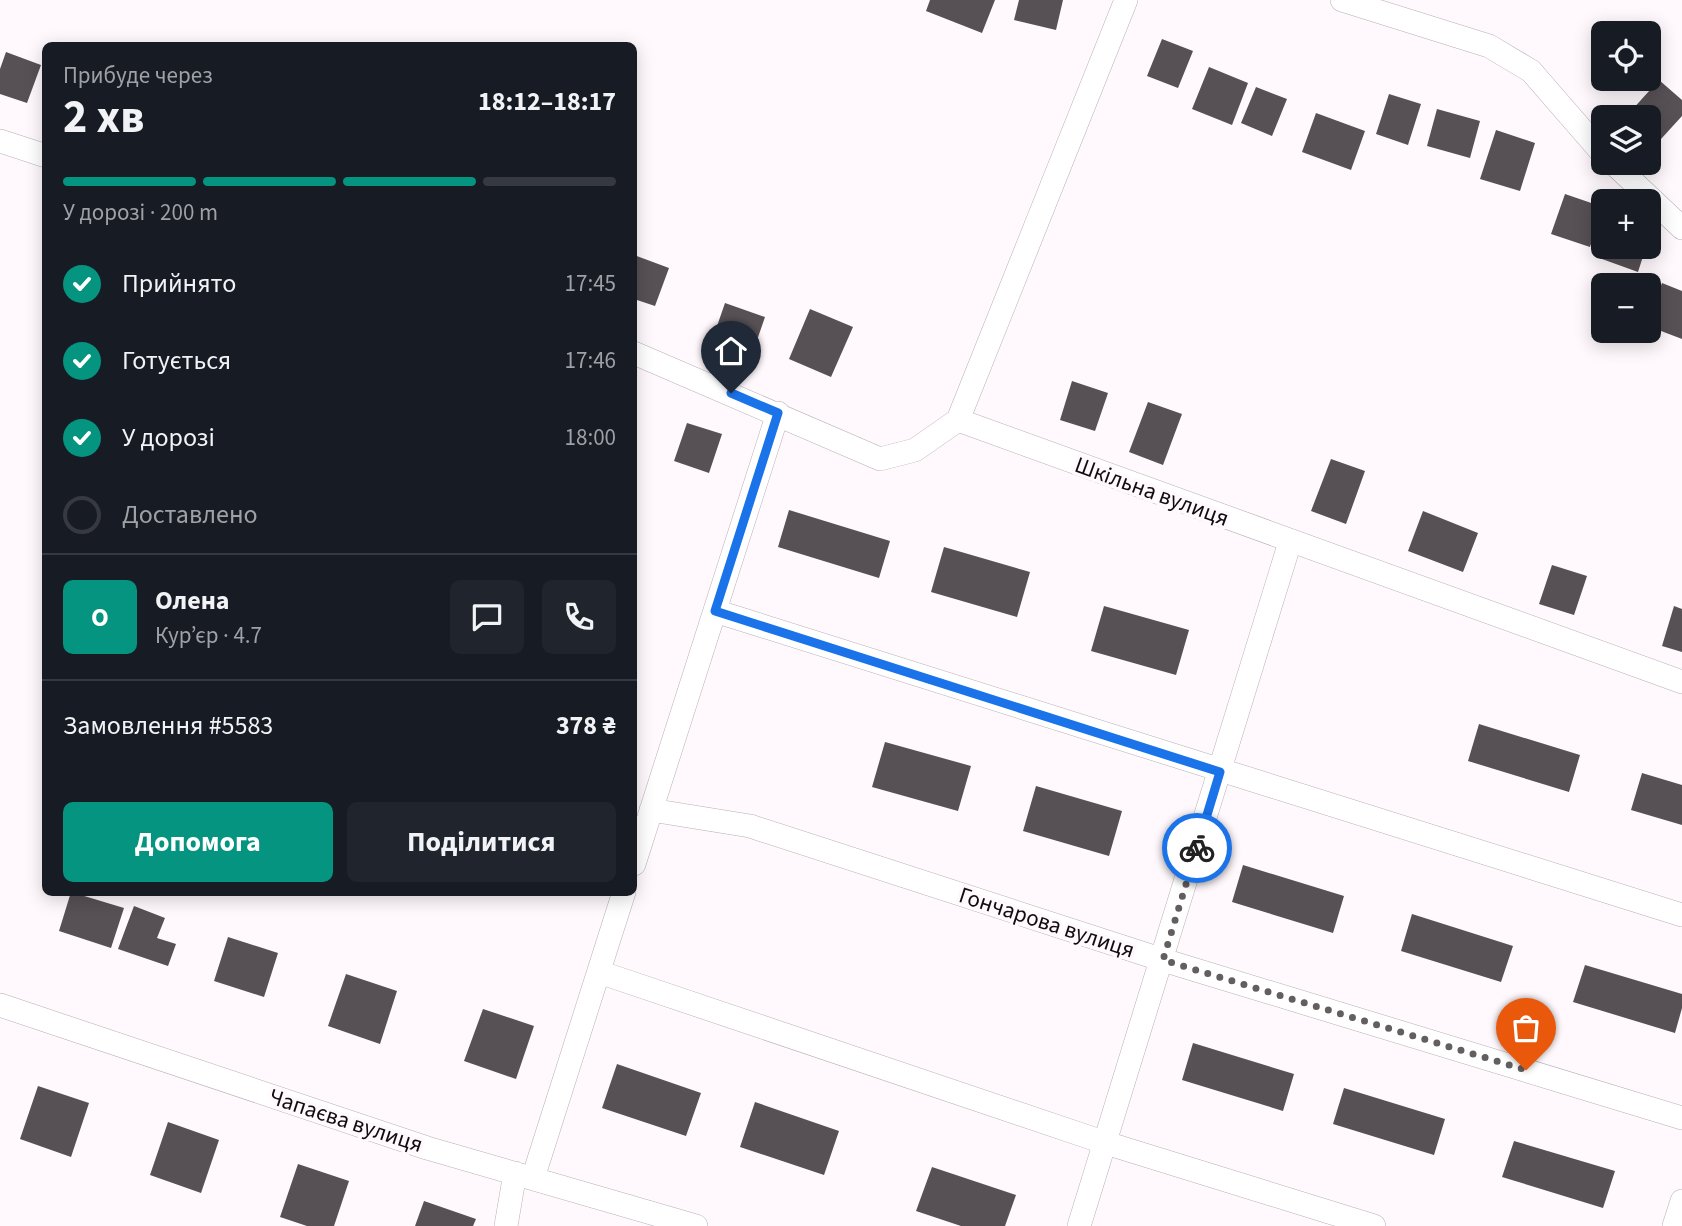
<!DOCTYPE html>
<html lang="uk">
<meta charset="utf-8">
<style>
body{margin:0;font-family:"Source Sans 3",sans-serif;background:#20242c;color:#f1f3f6;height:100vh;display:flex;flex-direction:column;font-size:26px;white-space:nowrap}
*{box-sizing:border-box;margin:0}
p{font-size:23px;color:#9ea1a6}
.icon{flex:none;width:38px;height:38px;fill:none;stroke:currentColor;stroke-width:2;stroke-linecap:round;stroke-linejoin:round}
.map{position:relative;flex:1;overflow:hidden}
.side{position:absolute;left:42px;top:42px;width:595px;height:854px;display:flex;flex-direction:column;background:#171b24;border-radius:10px;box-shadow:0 4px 18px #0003}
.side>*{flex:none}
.tools{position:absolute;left:1591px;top:21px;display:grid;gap:14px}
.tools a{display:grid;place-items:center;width:70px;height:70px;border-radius:10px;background:#171b24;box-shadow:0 4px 18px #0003;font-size:35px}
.pin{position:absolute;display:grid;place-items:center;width:60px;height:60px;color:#fff;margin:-72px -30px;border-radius:50% 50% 50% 0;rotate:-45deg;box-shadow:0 0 7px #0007}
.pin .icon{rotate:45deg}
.courier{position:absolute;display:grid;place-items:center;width:70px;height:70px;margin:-35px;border:5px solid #1a73e8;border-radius:50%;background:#fff;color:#222;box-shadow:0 2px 9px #0007}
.head em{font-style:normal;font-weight:700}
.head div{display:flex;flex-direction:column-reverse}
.head{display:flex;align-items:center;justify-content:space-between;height:119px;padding:0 21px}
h1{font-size:46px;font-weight:700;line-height:52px}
.bar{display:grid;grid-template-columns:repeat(4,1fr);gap:10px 7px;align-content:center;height:84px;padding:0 21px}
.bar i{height:9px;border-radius:5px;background:#363941}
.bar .current{background:#049480}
.bar p{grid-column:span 4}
.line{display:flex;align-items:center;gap:18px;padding:0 21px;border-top:2px solid #363941}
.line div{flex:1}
.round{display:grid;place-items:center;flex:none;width:74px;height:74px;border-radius:10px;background:#20242c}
ol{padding:0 21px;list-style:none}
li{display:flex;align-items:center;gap:21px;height:77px}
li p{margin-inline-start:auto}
li .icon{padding:7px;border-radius:50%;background:#049480;color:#fff;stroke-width:4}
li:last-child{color:#9ea1a6}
li i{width:38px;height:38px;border:4px solid #363941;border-radius:50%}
.button{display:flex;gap:14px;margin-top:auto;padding:14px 21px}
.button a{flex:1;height:80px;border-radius:10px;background:#049480;color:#fff;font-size:28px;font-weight:700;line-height:80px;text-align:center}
.button a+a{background:#20242c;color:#f1f3f6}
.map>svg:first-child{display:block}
.building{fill:#575155}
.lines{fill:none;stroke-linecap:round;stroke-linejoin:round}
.street-casing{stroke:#b7b0b5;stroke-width:24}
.street{stroke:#fff;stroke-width:23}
.done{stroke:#635f61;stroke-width:7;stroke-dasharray:0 12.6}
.route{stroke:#1a73e8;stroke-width:9}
.labels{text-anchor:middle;stroke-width:7;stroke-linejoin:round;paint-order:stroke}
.street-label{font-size:23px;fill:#0f0d0e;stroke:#fff8fc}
</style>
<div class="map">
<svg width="1682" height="1226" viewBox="0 0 1682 1226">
<rect width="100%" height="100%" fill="#fff8fc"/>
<!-- building -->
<path class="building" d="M930 0H995L982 33 926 11Z
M1019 0H1063L1056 30 1014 20Z
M1162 39 1193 51 1178 88 1147 76Z
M6 52 41 65 27 103 0 94V69Z
M1209 67 1248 83 1232 125 1192 109Z
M1659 80 1682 100V116L1661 139 1648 127V117H1638L1631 111Z
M1256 87 1287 99 1272 136 1241 123Z
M1389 94 1421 104 1408 145 1376 134Z
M1437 109 1480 121 1470 158 1427 146Z
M1316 113 1365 131 1351 170 1302 152Z
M1496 130 1535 143 1520 191 1480 179Z
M1565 194 1603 207 1590 247 1551 234Z
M1648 215 1656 218 1649 239H1648Z
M1606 247H1646L1638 272 1602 259Z
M634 255 669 268 655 306 634 299Z
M1662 283 1682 291V339L1648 326V317Z
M725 303 765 317 756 343 716 329Z
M810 309 853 327 831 377 789 359Z
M1072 381 1108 393 1095 431 1060 420Z
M1148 402 1182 414 1163 465 1129 452Z
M687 423 722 434 709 473 674 461Z
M1331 459 1365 471 1346 524 1311 511Z
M789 510 890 541 879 578 778 547Z
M1423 511 1478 533 1463 572 1408 551Z
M944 547 1030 572 1017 617 931 592Z
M1552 565 1587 576 1574 615 1539 604Z
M1104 606 1189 630 1176 675 1091 651Z
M1674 606 1682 609V652L1662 646Z
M1479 724 1580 755 1569 792 1468 761Z
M885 742 971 766 958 811 872 787Z
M1642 773 1682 785V825L1631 810Z
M1036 786 1122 811 1109 856 1023 831Z
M1243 865 1344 896 1333 933 1232 902Z
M71 892 124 908 111 948 59 931Z
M134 906 165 918 157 938 176 944 168 966 118 949Z
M1412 914 1513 946 1501 982 1401 951Z
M228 937 278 953 264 997 214 981Z
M1585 965 1682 994V1008L1675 1033 1573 1002Z
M346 974 397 991 380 1044 328 1026Z
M483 1009 534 1026 516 1079 464 1061Z
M1193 1043 1294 1074 1283 1111 1182 1080Z
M617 1064 701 1093 686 1136 602 1108Z
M38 1086 89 1103 71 1157 20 1139Z
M1344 1088 1445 1119 1434 1155 1333 1124Z
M755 1102 839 1131 824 1175 740 1147Z
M168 1122 219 1140 201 1193 150 1175Z
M1514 1141 1615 1171 1603 1208 1502 1177Z
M298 1164 349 1181 334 1226H307L280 1217Z
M932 1167 1016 1195 1005 1226H961L916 1211Z
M424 1201 476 1219 473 1226H415Z"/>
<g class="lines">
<!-- street casing -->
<g class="street-casing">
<path id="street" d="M1342 0 1489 46 1531 71 1603 154
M0 141 46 156
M1613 163 1682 228
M634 353 880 459 915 450 958 420 1682 682
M958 420 1126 0
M715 611 1682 915
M651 810 750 826 1163 960 1682 1118
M634 864 778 413
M599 972 1106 1143 1374 1226
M0 1005 427 1148 696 1226
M533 1178 624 892
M506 1226 515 1173
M1079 1226 1290 542
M1674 1226 1682 1201"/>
</g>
<!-- street -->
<use href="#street" class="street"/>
</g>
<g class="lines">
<!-- done -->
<path class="done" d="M1197 848 1163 960 1526 1070"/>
<!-- route -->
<path class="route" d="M731 393 778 413 715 611 1220 772 1197 848"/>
</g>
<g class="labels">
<!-- street labels -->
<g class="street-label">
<text transform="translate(1152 491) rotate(20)" y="8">Шкільна вулиця</text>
<text transform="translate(1047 922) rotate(18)" y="8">Гончарова вулиця</text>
<text transform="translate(346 1120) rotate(18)" y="8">Чапаєва вулиця</text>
</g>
</g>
</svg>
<div class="tools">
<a><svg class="icon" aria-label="locate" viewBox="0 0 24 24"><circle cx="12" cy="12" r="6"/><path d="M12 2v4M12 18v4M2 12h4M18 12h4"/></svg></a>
<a><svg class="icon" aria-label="layers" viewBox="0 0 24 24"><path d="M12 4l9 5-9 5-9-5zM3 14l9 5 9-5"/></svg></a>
<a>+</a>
<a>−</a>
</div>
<div class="pin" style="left:1526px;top:1070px;background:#ea580c"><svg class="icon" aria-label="bag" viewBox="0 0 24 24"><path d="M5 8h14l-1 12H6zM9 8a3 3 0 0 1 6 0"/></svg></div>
<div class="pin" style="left:731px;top:393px;background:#1f2937"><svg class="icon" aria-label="home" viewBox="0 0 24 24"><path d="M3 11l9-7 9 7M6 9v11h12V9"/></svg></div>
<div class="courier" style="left:1197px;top:848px"><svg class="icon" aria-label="bike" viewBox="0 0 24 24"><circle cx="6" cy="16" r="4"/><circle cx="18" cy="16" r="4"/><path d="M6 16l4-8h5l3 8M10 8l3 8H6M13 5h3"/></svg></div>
<section class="side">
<div class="head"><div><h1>2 хв</h1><p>Прибуде через</p></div><em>18:12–18:17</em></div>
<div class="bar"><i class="current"></i><i class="current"></i><i class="current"></i><i></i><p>У дорозі · 200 m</p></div>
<ol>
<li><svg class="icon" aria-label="check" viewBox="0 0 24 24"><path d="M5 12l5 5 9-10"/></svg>Прийнято<p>17:45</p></li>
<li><svg class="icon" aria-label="check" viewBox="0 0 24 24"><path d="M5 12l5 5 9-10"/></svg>Готується<p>17:46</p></li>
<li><svg class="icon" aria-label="check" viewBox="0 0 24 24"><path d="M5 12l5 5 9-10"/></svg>У дорозі<p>18:00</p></li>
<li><i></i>Доставлено</li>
</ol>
<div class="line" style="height:126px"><b class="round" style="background:#049480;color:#fff">О</b><div><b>Олена</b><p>Кур’єр · 4.7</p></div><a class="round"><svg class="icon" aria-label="chat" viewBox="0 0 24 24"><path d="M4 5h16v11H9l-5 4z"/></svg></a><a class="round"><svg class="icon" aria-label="phone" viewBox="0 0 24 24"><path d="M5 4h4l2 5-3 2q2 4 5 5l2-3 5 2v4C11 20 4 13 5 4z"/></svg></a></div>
<div class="line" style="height:91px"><div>Замовлення #5583</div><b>378 ₴</b></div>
<div class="button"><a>Допомога</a><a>Поділитися</a></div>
</section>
</div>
